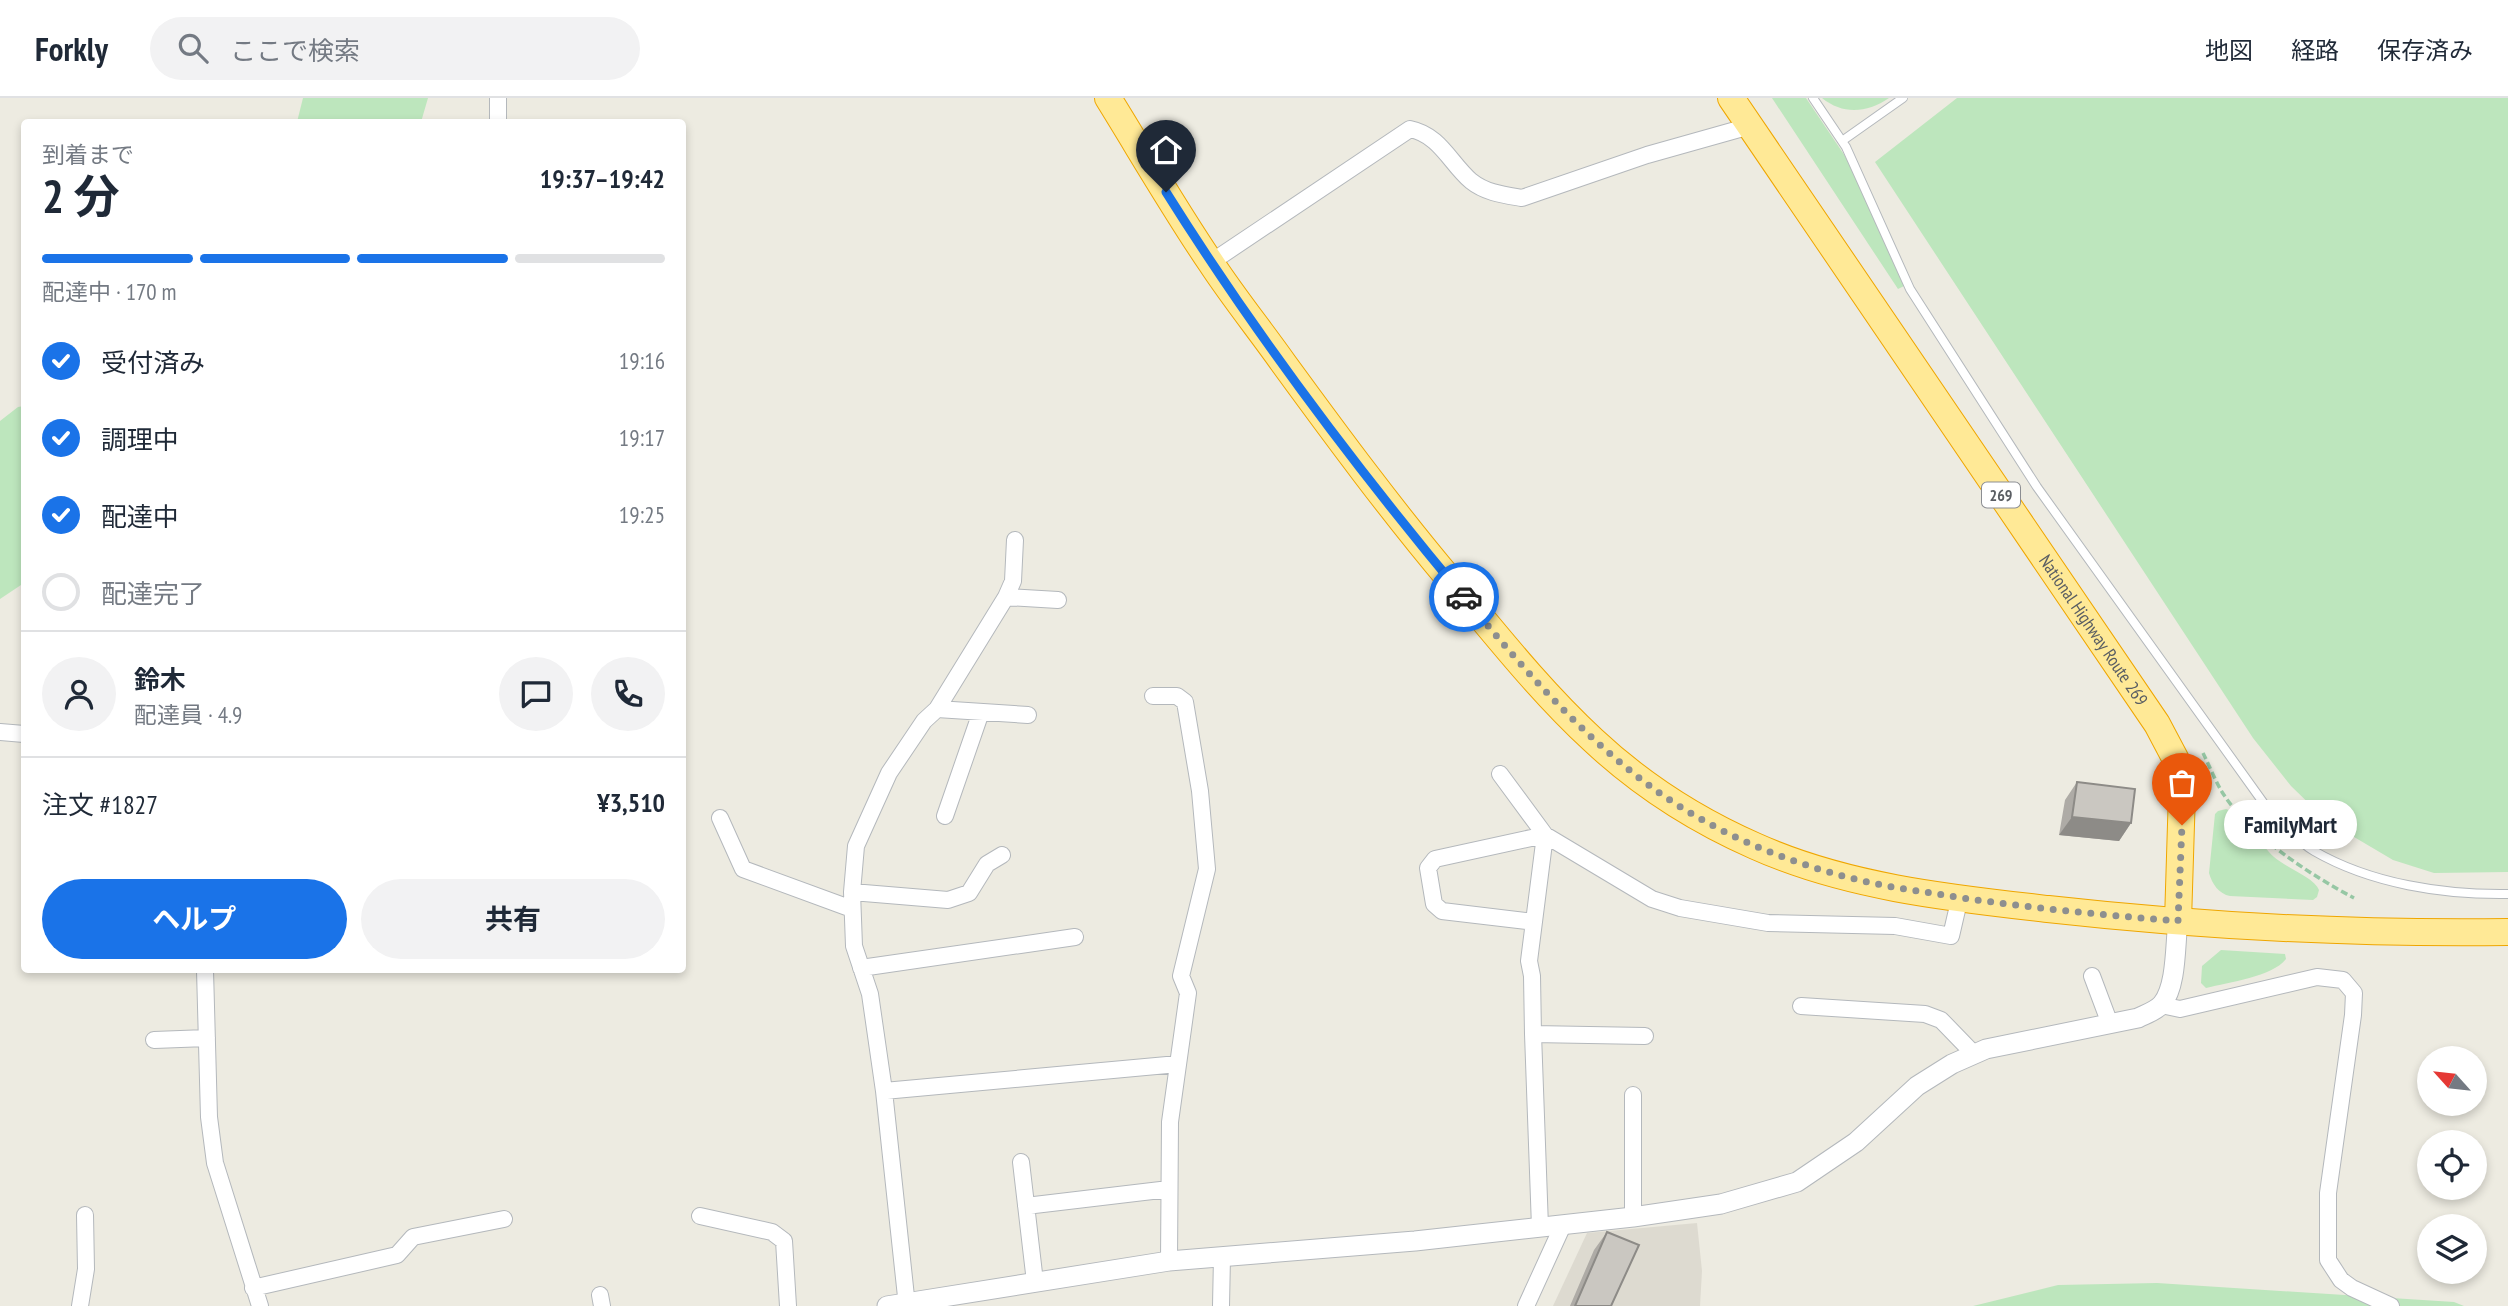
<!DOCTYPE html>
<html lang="ja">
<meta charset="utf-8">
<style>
body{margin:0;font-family:"PT Sans Narrow","Noto Sans JP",sans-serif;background:#f2f2f3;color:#1f2937;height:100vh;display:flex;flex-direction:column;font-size:26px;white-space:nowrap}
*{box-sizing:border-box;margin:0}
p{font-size:23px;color:#747a83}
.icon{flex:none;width:38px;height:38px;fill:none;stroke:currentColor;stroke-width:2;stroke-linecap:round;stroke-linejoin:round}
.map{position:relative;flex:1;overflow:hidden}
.side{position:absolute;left:21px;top:21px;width:665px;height:854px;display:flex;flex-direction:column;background:#fff;border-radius:7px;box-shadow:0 4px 10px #0003}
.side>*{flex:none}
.needle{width:46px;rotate:297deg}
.controls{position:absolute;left:2417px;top:948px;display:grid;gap:14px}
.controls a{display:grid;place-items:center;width:70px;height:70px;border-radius:50%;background:#fff;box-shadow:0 4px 10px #0003;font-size:35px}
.pin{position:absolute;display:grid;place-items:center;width:60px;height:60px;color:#fff;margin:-72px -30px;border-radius:50% 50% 50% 0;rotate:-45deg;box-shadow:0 0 7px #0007}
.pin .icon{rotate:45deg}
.courier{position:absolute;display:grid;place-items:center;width:70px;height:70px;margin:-35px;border:5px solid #1a73e8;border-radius:50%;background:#fff;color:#222;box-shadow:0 2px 9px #0007}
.bubble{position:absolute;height:49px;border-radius:24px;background:#fff;box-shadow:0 4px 10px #0003;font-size:23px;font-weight:700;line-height:49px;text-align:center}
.headline em{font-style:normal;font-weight:700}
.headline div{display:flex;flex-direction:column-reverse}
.headline{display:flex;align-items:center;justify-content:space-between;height:119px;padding:0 21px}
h1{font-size:46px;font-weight:700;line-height:52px}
.bar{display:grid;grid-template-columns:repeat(4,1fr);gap:10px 7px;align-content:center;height:84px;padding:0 21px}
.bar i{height:9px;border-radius:5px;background:#e0e1e3}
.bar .on{background:#1a73e8}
.bar p{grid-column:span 4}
.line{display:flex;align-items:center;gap:18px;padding:0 21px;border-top:2px solid #e0e1e3}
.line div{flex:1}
.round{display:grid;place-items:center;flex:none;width:74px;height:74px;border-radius:37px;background:#f2f2f3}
ol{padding:0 21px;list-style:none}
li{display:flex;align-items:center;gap:21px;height:77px}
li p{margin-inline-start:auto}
li .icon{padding:7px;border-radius:50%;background:#1a73e8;color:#fff;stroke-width:4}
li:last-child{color:#747a83}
li i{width:38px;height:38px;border:4px solid #e0e1e3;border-radius:50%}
.cta{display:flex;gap:14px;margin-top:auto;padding:14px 21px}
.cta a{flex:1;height:80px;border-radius:42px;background:#1a73e8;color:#fff;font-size:28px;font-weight:700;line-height:80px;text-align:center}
.cta a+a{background:#f2f2f3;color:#1f2937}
header{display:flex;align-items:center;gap:42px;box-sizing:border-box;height:98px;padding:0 35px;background:#fff;border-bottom:2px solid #e0e1e3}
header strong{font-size:33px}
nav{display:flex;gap:38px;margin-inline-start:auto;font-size:24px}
.search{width:490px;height:63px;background:#f2f2f3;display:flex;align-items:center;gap:18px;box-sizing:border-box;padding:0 24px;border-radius:38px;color:#747a83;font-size:26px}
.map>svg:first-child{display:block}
.education{fill:#dddad0}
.green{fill:#bde6bd}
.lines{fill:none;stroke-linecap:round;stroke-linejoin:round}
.service-casing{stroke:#b4b8bc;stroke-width:10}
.minor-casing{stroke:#b4b8bc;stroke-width:18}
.tertiary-casing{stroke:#b4b8bc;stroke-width:21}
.trunk-casing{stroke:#efa600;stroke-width:28}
.path{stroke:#96c7a4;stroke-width:3.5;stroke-dasharray:7 3.5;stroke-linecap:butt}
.service{stroke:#fff;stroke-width:8}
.minor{stroke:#fff;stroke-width:16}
.tertiary{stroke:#fff;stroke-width:19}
.trunk{stroke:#ffe996;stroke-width:26}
.wall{fill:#aeaba6}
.shaded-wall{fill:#8d8b87}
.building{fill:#cac7c1;stroke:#8d8b87;stroke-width:2}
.done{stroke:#8d8f8f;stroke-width:7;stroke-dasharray:0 12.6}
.route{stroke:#1a73e8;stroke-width:9}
.labels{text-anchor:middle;stroke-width:6;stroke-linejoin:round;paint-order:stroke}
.shield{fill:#fff;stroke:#8c8e92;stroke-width:2}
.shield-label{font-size:16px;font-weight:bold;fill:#5a5e63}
.street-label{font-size:18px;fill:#5a5e63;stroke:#fff}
</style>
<header>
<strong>Forkly</strong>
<div class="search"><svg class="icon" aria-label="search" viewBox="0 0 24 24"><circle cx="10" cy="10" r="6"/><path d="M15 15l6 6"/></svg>ここで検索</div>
<nav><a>地図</a><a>経路</a><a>保存済み</a></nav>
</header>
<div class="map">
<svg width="2508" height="1208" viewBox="0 0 2508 1208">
<rect width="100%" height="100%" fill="#edebe1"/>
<!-- education -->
<path class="education" d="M1697 1125 1702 1173 1700 1208H1553L1587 1135Z"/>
<!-- green -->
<path class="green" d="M303 0H428L421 24H297Z
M1772 0H1806L1845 58 1906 187 1898 191Z
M1822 0H1889C1867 15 1843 17 1822 0Z
M1957 0H2508V774L2434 775 2393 762 2327 723 2291 688 2253 640 1875 64Z
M24 308V485L0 501V323L18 309Z
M2226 711C2240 715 2262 748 2274 759 2285 769 2315 780 2319 792L2317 799 2313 802 2230 798C2219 796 2212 786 2209 775L2215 716 2218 713Z
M2221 852 2285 856 2286 861C2272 879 2229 884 2206 890L2201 885 2202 868Z
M2157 1185 2454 1204 2464 1208H1973L2058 1187Z"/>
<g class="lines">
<!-- service casing -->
<g class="service-casing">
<path id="service" d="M1813 0 1846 49 1910 191 2037 389 2270 714C2284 727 2298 744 2314 753 2371 786 2444 797 2508 796
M1842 43 1903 0"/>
</g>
<!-- minor casing -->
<g class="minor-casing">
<path id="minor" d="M498 24V0
M1210 165 1410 31C1440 37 1450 65 1471 83 1486 95 1504 97 1522 100L1647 57 1750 28
M1006 499 1013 483 1015 442
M1153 598H1177L1185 604 1200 693 1207 771 1181 878 1188 895 1170 1024 1169 1163
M937 611 1006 499 1058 502
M0 634 24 636
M1500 676 1545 737 1652 801 1680 810 1768 825 1895 828 1951 838 1960 799
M945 718 981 614
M720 720 743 771 852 811
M852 794 948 802 969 795 987 766 1002 757
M861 870 1075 839
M205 872 209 1019 215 1065 260 1208
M2092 878 2110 926
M2161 907 2180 911 2317 879 2343 882 2354 895 2353 917 2328 1095V1162L2341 1182 2352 1190 2391 1208
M1801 908 1925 916 1941 922 1974 956
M1533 936 1532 878 1529 863 1545 737 1435 761 1428 770 1434 806 1442 813 1534 824
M154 942 207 940
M884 993 1178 966
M1633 997V1119
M1021 1064 1035 1184
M1026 1108 1169 1091
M700 1118 772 1134 784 1143 788 1208
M1540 1129 1533 936 1645 938
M253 1190 397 1157 413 1139 504 1121
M600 1197 602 1208
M80 1208 86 1171 85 1117
M907 1208 884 993 870 896 854 848 852 794 856 748 889 675 924 623 937 611 1028 617
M1221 1208 1222 1159
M1526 1208 1563 1127"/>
</g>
<!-- tertiary casing -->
<g class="tertiary-casing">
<path id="tertiary" d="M887 1208 1169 1163 1415 1143 1633 1119 1721 1106 1797 1084 1856 1044 1917 988 1952 966 1986 951 2138 920C2146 916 2156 913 2162 906 2177 888 2175 846 2178 823"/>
</g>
<!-- trunk casing -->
<g class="trunk-casing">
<g id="trunk">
<path d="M1108 0C1142 55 1175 112 1211 165 1234 200 1260 232 1284 266 1338 340 1392 413 1451 483 1496 537 1541 594 1593 642 1640 686 1696 722 1755 748 1846 789 1950 800 2048 811 2200 828 2355 836 2508 834"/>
<path id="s1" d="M1731 0 2157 626 2175 660 2182 694 2178 823"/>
</g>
</g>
<!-- path -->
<path class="path" d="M2203 655C2209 667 2215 682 2222 694 2250 738 2309 776 2354 800"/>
<!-- service -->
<use href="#service" class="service"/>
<!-- minor -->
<use href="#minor" class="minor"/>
<!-- tertiary -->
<use href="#tertiary" class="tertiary"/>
<!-- trunk -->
<use href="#trunk" class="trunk"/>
</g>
<!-- wall -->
<path class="wall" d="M2077 684 2131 725 2119 743 2059 737 2065 702Z
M1607 1134 1611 1208H1570L1594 1152Z"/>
<!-- shaded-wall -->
<path class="shaded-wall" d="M2072 719 2131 725 2119 743 2059 737Z"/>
<!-- building -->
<path class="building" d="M2077 684 2135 691 2131 725 2072 719Z
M1607 1134 1639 1147 1611 1208H1575Z"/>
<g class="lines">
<!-- done -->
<path class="done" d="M1464 499C1516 562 1569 624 1633 675 1702 731 1786 766 1872 785 1900 791 1928 794 1956 799 2030 810 2104 817 2178 823L2182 727"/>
<!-- route -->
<path class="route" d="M1166 94C1255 236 1357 371 1464 499"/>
</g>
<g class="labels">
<!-- shield labels -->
<rect class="shield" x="1982" y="384.5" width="38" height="25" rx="5"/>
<g class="shield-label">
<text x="2001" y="403">269</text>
</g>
<!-- street labels -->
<g class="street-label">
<text dy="6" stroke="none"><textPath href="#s1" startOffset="644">National Highway Route 269</textPath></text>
</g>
</g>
</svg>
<div class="controls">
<a><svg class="needle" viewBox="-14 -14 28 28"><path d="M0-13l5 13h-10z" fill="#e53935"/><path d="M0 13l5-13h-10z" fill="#747a83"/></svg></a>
<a><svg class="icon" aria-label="locate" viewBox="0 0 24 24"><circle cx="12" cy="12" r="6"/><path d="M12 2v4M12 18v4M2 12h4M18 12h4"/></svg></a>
<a><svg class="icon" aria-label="layers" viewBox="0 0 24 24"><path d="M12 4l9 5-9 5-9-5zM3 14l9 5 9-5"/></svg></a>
</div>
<div class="pin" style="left:2182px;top:727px;background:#ea580c"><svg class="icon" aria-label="bag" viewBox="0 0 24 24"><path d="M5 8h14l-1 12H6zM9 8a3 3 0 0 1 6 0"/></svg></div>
<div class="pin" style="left:1166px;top:94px;background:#1f2937"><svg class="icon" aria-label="home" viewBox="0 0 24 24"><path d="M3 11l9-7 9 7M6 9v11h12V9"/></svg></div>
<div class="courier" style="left:1464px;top:499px"><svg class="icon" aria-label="car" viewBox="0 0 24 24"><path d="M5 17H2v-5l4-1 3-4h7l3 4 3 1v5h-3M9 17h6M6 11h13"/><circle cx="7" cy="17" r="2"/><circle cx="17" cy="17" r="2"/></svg></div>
<div class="bubble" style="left:2224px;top:702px;width:133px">FamilyMart</div>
<section class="side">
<div class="headline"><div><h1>2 分</h1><p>到着まで</p></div><em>19:37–19:42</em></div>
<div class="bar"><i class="on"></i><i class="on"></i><i class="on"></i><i></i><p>配達中 · 170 m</p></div>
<ol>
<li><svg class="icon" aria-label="check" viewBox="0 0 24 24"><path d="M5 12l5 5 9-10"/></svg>受付済み<p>19:16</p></li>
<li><svg class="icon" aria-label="check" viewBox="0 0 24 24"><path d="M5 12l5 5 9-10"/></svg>調理中<p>19:17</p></li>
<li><svg class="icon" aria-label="check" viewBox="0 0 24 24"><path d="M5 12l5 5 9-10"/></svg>配達中<p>19:25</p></li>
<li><i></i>配達完了</li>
</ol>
<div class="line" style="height:126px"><a class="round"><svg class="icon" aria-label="person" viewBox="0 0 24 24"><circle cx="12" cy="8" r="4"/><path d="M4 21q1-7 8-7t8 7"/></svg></a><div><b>鈴木</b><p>配達員 · 4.9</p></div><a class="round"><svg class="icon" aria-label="chat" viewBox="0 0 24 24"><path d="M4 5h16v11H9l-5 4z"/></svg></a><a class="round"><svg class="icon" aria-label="phone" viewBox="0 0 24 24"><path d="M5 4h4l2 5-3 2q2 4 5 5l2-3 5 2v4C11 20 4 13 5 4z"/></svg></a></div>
<div class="line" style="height:91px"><div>注文 #1827</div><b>¥3,510</b></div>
<div class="cta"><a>ヘルプ</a><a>共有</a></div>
</section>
</div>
